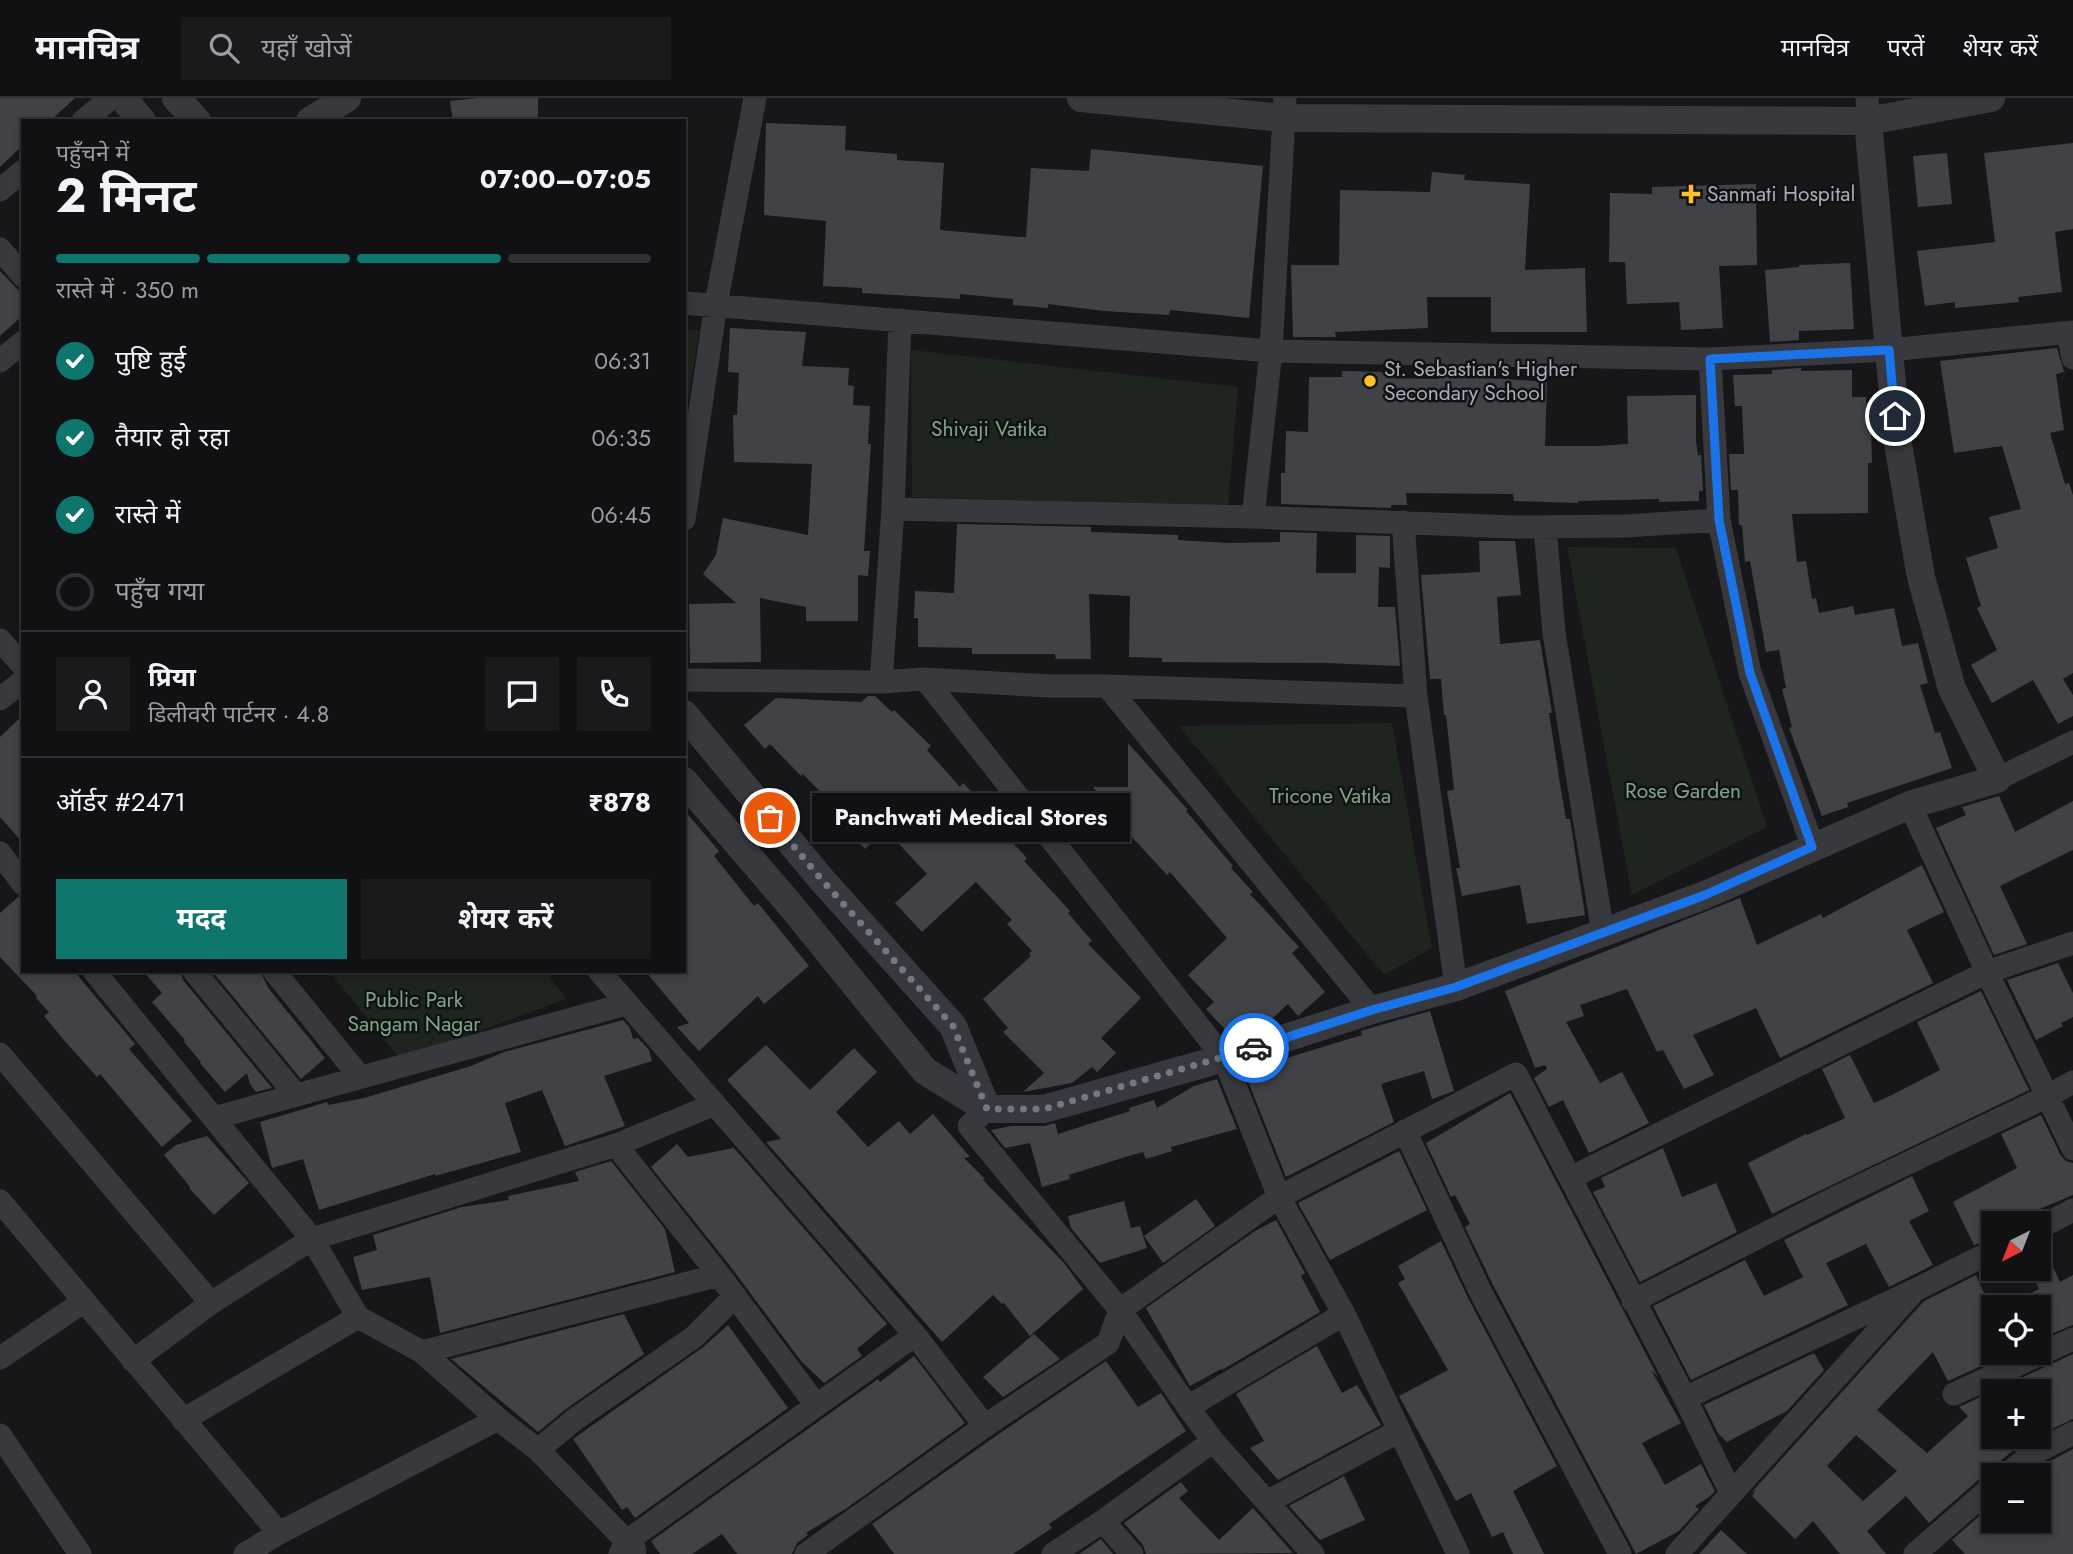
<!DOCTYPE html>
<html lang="hi">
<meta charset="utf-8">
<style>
body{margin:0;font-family:Jost,"Noto Sans Devanagari",sans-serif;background:#1a1a1d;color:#f1f3f6;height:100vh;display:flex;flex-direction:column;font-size:26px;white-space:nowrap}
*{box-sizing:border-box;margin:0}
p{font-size:23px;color:#9c9da0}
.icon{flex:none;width:38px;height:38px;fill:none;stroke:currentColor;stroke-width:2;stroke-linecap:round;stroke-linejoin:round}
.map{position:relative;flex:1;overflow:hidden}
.panel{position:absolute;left:21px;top:21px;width:665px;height:854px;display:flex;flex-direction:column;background:#111114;border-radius:0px;box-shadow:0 4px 10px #0003,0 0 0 2px #303134}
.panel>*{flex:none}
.needle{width:46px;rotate:222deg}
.controls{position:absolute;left:1981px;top:1113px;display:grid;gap:14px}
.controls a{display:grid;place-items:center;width:70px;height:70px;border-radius:0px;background:#111114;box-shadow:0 4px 10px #0003,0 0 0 2px #303134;font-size:35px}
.pin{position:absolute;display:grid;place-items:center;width:60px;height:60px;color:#fff;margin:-30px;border:4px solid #fff;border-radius:50%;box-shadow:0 2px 7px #0007}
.courier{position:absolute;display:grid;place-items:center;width:70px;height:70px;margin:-35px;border:5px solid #1a73e8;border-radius:50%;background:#fff;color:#222;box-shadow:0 2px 9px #0007}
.bubble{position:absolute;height:49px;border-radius:0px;background:#111114;box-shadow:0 4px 10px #0003,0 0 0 2px #303134;font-size:23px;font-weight:700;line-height:49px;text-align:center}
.summary em{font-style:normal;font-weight:700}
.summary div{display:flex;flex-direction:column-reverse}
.summary{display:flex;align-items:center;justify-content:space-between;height:119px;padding:0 35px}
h1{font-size:46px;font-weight:700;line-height:52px}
.bar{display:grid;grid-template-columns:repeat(4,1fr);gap:10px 7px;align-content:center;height:84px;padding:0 35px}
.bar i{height:9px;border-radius:5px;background:#303134}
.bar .selected{background:#0f766e}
.bar p{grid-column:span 4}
.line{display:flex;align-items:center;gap:18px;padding:0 35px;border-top:2px solid #303134}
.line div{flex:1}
.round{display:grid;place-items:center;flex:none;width:74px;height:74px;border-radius:0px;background:#1a1a1d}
ol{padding:0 35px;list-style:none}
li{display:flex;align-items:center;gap:21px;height:77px}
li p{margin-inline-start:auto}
li .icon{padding:7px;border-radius:50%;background:#0f766e;color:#fff;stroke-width:4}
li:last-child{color:#9c9da0}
li i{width:38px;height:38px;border:4px solid #303134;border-radius:50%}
.button{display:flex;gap:14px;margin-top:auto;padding:14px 35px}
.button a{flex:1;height:80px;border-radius:0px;background:#0f766e;color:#fff;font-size:28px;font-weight:700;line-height:80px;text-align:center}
.button a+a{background:#1a1a1d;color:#f1f3f6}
header{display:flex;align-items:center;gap:42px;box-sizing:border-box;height:98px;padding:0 35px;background:#111114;border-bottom:2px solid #303134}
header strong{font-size:33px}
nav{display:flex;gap:38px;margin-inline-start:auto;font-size:24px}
.search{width:490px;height:63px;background:#1a1a1d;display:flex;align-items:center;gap:18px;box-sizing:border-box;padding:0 24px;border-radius:0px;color:#9c9da0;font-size:26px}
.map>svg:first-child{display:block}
.green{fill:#1d251e}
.building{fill:#414247;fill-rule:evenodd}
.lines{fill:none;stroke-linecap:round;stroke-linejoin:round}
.minor{stroke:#38393f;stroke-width:23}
.tertiary{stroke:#38393f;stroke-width:28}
.done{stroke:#757883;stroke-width:7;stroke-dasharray:0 12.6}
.route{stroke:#1a73e8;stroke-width:9}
.poi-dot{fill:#ffc22a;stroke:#121215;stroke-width:2.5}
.labels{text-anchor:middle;stroke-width:5;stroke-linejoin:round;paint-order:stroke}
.poi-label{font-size:21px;fill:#a8adbb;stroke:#121215;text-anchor:start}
.park-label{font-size:21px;fill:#7da882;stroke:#121215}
</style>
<header>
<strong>मानचित्र</strong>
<div class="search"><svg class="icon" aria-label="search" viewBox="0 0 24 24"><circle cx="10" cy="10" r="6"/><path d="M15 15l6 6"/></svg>यहाँ खोजें</div>
<nav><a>मानचित्र</a><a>परतें</a><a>शेयर करें</a></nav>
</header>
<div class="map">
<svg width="2073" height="1456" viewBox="0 0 2073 1456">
<rect width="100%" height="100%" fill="#17171a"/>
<!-- green -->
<path class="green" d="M684 232H699L684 332Z
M911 252 1238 289 1228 408 912 399Z
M1567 449 1676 450 1767 729 1632 797Z
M1392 625 1432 850 1384 877 1179 628Z
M329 873H546L566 901 401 962Z"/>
<!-- building -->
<path class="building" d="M0 0H75L50 23H23V47L0 69Z
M478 0H538V23H453L450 3Z
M766 25 846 28 845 52 897 56V62L944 65 940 132 1018 139H1026L1031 70 1089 73 1091 51 1263 68 1249 220 1170 212 1169 217 1104 213 1048 206V210L1013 207V201L960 196V201L862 195V190L823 188 826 123 764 117Z
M2073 45V131L2055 134 2062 194 2018 199 2019 204 1955 210V204L1925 208 1917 153 1995 144 1984 55Z
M1947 55 1952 106 1918 109 1913 58Z
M1432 74 1465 77 1464 82 1530 86 1525 172 1585 170 1587 234H1491V199H1427L1428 230 1335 234 1336 239H1293L1291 167H1339L1340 92 1430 94Z
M1756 86 1757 167 1719 168 1723 230 1681 232 1679 204 1627 206 1625 164H1609L1610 95 1652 96V89Z
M1850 165 1854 231 1799 233V242L1770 244 1765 172 1799 169V167Z
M0 173 23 197V217L0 238Z
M730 230 806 234 802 268 849 270 848 287 854 288 853 307 870 308 868 346H871L864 453H870L868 478 858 477V523H806V509L760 500 761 564 690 565 689 506 736 505 703 476 716 457 723 420 808 437 812 366 734 364 733 317H737L739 275 728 274Z
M2057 250 2064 274 2056 276 2064 332 2050 335 2065 386 2069 385 2073 397V575L2063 581 2073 597V618L2058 626 2033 582 1992 605 1971 567 1997 552 1977 510 1981 508 1966 460 1998 450 1989 419 2021 411 2002 348 1954 355 1940 263Z
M1801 270V273L1852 272V299H1866L1867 328 1871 327 1872 365H1868V415L1792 416 1797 464 1806 463 1812 501 1816 500 1819 515 1853 508 1855 517 1894 510 1902 548 1918 545 1928 585 1920 587 1935 635 1940 634 1952 670 1847 705 1848 709 1822 718 1789 630 1792 629 1782 591 1786 590 1779 552 1766 554 1750 463 1745 464 1742 427H1739L1738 392H1731L1729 356H1744L1742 308H1735L1733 277 1772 276V272Z
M1342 273 1386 274V280L1438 281V277L1463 278 1547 284 1545 348H1597L1628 346 1627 298 1696 297V344L1698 357H1701L1703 393H1699V403L1659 404V401L1578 403V405L1514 403 1513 396 1406 395 1407 407H1391V410L1281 406V375H1285L1286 333 1308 334 1309 279H1342Z
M957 426 1091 429V434L1178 437V442L1227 445 1280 444V434L1317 435 1316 475H1356V437L1390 438V470L1379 469 1378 509H1395L1400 568 1325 565 1162 564V560L1129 559 1130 498 1089 496 1091 561H1056L1055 556H972V550L918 549V520H914L915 493 954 495Z
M1479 443H1515L1521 497 1497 499 1500 546 1540 542 1552 615H1549L1560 686 1566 721H1570L1585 817 1527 826 1520 787 1462 798 1456 770H1460L1447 693 1454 692 1446 617H1444L1441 581H1430L1421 477 1480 474Z
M868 598H875L892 614 894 612 931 648 927 652 960 689 963 685 980 702 976 706 1027 760 1024 763 1070 813 1068 815 1092 843 1088 846 1141 900 1101 940 1116 955 1097 974 1092 969 1072 985 1023 994 1044 975 1003 934 1008 930 983 901 1031 858 1029 855 1032 853 1007 826 1012 822 976 784 922 834 895 805 927 776 885 731 865 751 841 726 846 721 803 676 801 678 770 646 765 651 744 627 776 600 861 604Z
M23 617V745L0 719V639Z
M1128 645 1188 712 1186 713 1233 768 1231 770 1253 794 1250 796 1299 849 1292 855 1325 894 1298 918 1288 906 1262 930 1233 940 1206 911 1214 904 1188 877 1227 840 1170 774 1167 777 1119 725 1099 701 1101 699 1093 689H1128Z
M1999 698 2015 734 2073 703V752L2000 788 2027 846 1994 857 1936 730 1966 717 1962 709Z
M684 712 719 753 714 758 754 808 758 805 809 868 764 906 758 898 699 953 677 929 689 925 645 873H684Z
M1922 767 1944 814 1907 832 1933 885 1780 960 1756 910 1693 937 1714 977 1684 991 1663 952 1657 954 1627 891 1580 907 1584 918 1566 924 1600 985 1622 974 1649 1025 1589 1055 1563 1002 1549 1009 1534 980 1547 971 1545 967 1535 970 1505 893 1740 800 1757 847 1821 816 1823 820Z
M18 799 23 800V873H74L135 946 129 951 192 1023 162 1049 100 976 97 979 63 941 44 918 49 914 36 900 37 898 0 859V815Z
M2058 865 2073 895V919L2061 925 2063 928 2036 942 2007 882Z
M143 873H180L183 882 272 990 256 994 250 986 247 975 225 994 200 965 201 964 184 944 185 942 152 904 162 895Z
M212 873H260L269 891 325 960 301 981Z
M1981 893 2029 992 1772 1116 1748 1065 1806 1036 1807 1037 1845 1020 1822 971 1850 957 1874 1005 1892 997 1940 972 1917 924Z
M1430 913 1454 993 1432 1001 1424 973 1381 986 1394 1024 1286 1079 1244 973 1362 937 1361 933 1377 928Z
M623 922 630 930 633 941 638 940 649 952 652 963 604 978 625 1028 565 1048 542 992 505 1005 521 1054 435 1078V1076L319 1112 303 1061 272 1070 260 1024 327 1004 328 1007 364 1000 471 968 504 954Z
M766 947 810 992 854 950 877 974 836 1014 868 1049 899 1023 910 1036 933 1016 970 1059 964 1060 985 1081 983 1082 1064 1165 1083 1191 1030 1238 1004 1205 1002 1206 993 1197 942 1244 766 1044 781 1041 727 982Z
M1217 981 1237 1031 1171 1049 1172 1053 1146 1061 1143 1054 1125 1059 1069 1077 1070 1081 1042 1089 1030 1045 1005 1050 991 1032 1011 1028H1044L1055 1025 1058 1036 1130 1013 1129 1010 1154 1002 1157 1010 1194 988Z
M1510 995 1658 1279 1651 1272 1681 1325 1642 1345 1665 1387 1701 1366 1715 1393 1709 1399 1695 1408 1699 1411 1679 1433 1636 1456 1493 1187 1465 1129 1470 1126 1455 1097 1451 1099 1426 1045Z
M2041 1017 2061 1058 2066 1063 2073 1065V1097L2006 1125H1993V1139L1974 1147 1953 1104 2017 1070 2001 1036Z
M207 1038 249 1085 214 1117 189 1090 190 1089 164 1057 176 1047Z
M677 1046 688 1059 734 1050 887 1226 857 1251 862 1258 824 1285 801 1263 730 1168 651 1069Z
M1663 1050 1682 1099 1716 1085 1737 1134 1640 1184 1593 1094 1605 1089 1601 1080Z
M1399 1053 1427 1112 1330 1162 1298 1105Z
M611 1063 665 1131 675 1174 440 1235 430 1179 362 1192 353 1159 377 1152 373 1137 462 1109 509 1102 508 1098 579 1083 575 1074Z
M1912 1078 1929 1113 1909 1123 1933 1167 1889 1189 1866 1146 1826 1165 1848 1207 1691 1282 1653 1208 1745 1162 1764 1198 1803 1179 1784 1142Z
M1196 1101 1215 1128 1163 1165 1144 1138Z
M1124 1103 1131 1130 1140 1128 1147 1150 1100 1165 1071 1130 1068 1118Z
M1276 1122 1305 1175 1301 1178 1320 1214 1222 1272 1221 1271 1190 1288 1146 1210 1255 1133Z
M1441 1143 1468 1200 1557 1368 1513 1393 1544 1456H1513L1503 1434 1492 1439 1471 1395 1456 1403 1399 1298 1448 1272 1398 1185 1405 1181 1398 1168Z
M2030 1171H2054L2060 1184 2073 1177V1227L2039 1241V1209H2004L2039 1191Z
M1976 1177 1993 1216V1255H2010L1948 1283 1933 1254 1877 1312 1927 1355 1968 1318 1959 1309 1993 1293V1339H2029L1997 1366 1993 1374 1984 1377 1929 1425 1906 1398 1867 1433 1886 1456H1840L1813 1423 1795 1441 1752 1398 1756 1392 1751 1395 1924 1203ZM1856 1337 1897 1373 1863 1403 1827 1368Z
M624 1216 644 1256 566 1311 538 1334 451 1261Z
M728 1227 788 1310 635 1420 627 1409 622 1412 573 1341 702 1250Z
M1034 1236 1060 1261 1003 1299 983 1279Z
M1317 1248 1342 1295 1357 1287 1381 1327 1278 1382 1250 1350 1264 1343 1236 1296Z
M1814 1255 1824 1272 1787 1313 1727 1344 1718 1335 1704 1307Z
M2073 1256V1321L2039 1337V1293H1993Z
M914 1258 965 1325 847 1410 806 1435 808 1437 797 1445 792 1456H737L722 1436 692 1456H660L651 1443 878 1281 880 1284Z
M1106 1263 1138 1309 1161 1295 1186 1333 1049 1426 1052 1430 1013 1456H894L872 1426 993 1340Z
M2073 1351V1456H1965L1952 1442 1993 1406V1423H2039V1369Z
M1344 1378 1365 1422 1320 1442 1289 1408Z
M1181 1384 1188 1393 1179 1400 1219 1442 1253 1410 1293 1455 1146 1456 1143 1447 1124 1425Z
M1721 1432 1747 1456H1699Z
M1101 1441 1113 1456H1079Z"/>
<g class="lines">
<!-- minor -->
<path class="minor" d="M1867 0 1868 23
M83 23 111 0
M0 92 23 73
M0 151 23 178
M684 205 1271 253 1710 261 1889 252 2073 234
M2068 235 2073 260
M1710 261 1719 422 1750 575 1813 749
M0 263 23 244
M893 411 1253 419 1515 429 1625 428 1719 422
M1253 419 1271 253 1285 0
M684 421 716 206 755 0
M1403 424 1416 598 1456 889
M1545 429 1554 535 1603 835
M0 542 23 568
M925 581 1224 960 1279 1099 1344 1216 1458 1456
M684 582 881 584 925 581 1049 588H1107L1416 598
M881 584 893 411 900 222
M1107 588 1372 912
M0 601 23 583
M1997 681 2073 644
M1910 707 1987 874 2073 1051
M0 755 23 786
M94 873 312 1141 358 1219 422 1254 719 1177
M194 873 296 997
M274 873 360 979
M599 873 915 1237 985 1328
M0 956 211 1205
M987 1011 969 1028 1120 1212 1188 1309
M214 1020 626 906
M1405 1033 1480 1193 1620 1456
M616 1047 719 1177 816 1307
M1570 1080 1987 874 2073 845
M0 1103 279 1435
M2039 1130 2073 1112
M1633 1203 1839 1098 2046 999 2073 984
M422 1254 498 1321 538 1352 635 1452
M0 1260 83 1204
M133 1263 211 1205 312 1141 616 1047 715 1006
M1954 1296 2073 1241
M1685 1300 1915 1192 1993 1153
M183 1322 358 1219
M0 1337 80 1456
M1213 1343 1188 1309 1344 1216
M538 1352 574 1322 694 1239 735 1198
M2006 1377 2029 1358 2073 1335
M1267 1404 1399 1333
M1103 1423 1132 1456
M245 1456 279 1435 498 1321
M620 1456 627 1443 915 1237
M806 1456 985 1328 1108 1245 1120 1212 1279 1099 1516 976 1685 1300 1731 1395
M1053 1456 1103 1423 1213 1343 1313 1456
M1677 1456 1915 1192
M1915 1456 1993 1388"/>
<!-- tertiary -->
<path class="tertiary" d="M123 0 142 23
M176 0 197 23
M1081 0 1283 20 1868 23 1991 0
M310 23 347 0
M684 616 822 782 953 928 987 1011
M684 683 792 809 925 973 987 1011H1044L1224 960 1372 912 1456 889 1705 797 1910 707 1997 681 1952 591 1921 479 1897 340 1868 23"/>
</g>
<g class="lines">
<!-- done -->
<path class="done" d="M770 720 822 782 953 928 987 1011H1044L1254 950"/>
<!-- route -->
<path class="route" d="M1254 950 1372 912 1456 889 1705 797 1812 749 1750 575 1719 422 1710 261 1889 252 1895 318"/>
</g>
<!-- markers -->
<g class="poi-dot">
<path d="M1687.5 85.5h7v7h7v7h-7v7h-7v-7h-7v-7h7z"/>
<circle cx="1370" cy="283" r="7"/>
</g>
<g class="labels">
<!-- poi labels -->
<g class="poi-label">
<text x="1707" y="103">Sanmati Hospital</text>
<text x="1384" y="278">St. Sebastian's Higher<tspan x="1384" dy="24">Secondary School</tspan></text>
</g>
<!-- park labels -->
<g class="park-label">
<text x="989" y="338">Shivaji Vatika</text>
<text x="1683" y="700">Rose Garden</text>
<text x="1330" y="705">Tricone Vatika</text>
<text x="414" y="909">Public Park<tspan x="414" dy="24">Sangam Nagar</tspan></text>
</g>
</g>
</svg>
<div class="controls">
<a><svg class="needle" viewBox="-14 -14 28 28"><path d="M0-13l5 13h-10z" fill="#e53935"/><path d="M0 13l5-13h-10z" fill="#9c9da0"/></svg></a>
<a><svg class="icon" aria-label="locate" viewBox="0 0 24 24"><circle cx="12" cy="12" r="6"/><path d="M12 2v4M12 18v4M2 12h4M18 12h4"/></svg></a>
<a>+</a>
<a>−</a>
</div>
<div class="pin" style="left:770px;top:720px;background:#ea580c"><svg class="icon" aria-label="bag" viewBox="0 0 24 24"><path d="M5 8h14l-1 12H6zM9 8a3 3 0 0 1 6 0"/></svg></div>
<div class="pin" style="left:1895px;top:318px;background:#1f2937"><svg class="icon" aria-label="home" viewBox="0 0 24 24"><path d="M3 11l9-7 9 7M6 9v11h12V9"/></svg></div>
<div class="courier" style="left:1254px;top:950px"><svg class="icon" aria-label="car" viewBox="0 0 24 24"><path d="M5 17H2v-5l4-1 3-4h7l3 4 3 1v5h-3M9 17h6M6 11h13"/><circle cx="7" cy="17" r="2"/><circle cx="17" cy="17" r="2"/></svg></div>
<div class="bubble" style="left:812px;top:695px;width:318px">Panchwati Medical Stores</div>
<section class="panel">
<div class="summary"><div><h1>2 मिनट</h1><p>पहुँचने में</p></div><em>07:00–07:05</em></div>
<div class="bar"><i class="selected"></i><i class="selected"></i><i class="selected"></i><i></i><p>रास्ते में · 350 m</p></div>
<ol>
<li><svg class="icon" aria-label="check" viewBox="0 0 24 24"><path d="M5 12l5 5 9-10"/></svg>पुष्टि हुई<p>06:31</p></li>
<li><svg class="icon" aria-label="check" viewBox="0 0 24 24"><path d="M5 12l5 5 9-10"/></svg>तैयार हो रहा<p>06:35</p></li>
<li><svg class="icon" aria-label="check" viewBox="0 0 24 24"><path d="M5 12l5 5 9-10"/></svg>रास्ते में<p>06:45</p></li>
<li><i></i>पहुँच गया</li>
</ol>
<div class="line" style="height:126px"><a class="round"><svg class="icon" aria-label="person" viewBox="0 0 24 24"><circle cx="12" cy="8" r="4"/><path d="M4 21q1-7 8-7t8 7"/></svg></a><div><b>प्रिया</b><p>डिलीवरी पार्टनर · 4.8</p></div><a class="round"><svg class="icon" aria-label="chat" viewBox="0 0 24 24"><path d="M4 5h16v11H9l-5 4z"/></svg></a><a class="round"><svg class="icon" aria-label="phone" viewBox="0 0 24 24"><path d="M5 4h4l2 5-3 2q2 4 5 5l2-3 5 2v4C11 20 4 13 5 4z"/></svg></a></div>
<div class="line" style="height:91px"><div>ऑर्डर #2471</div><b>₹878</b></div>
<div class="button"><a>मदद</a><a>शेयर करें</a></div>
</section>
</div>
